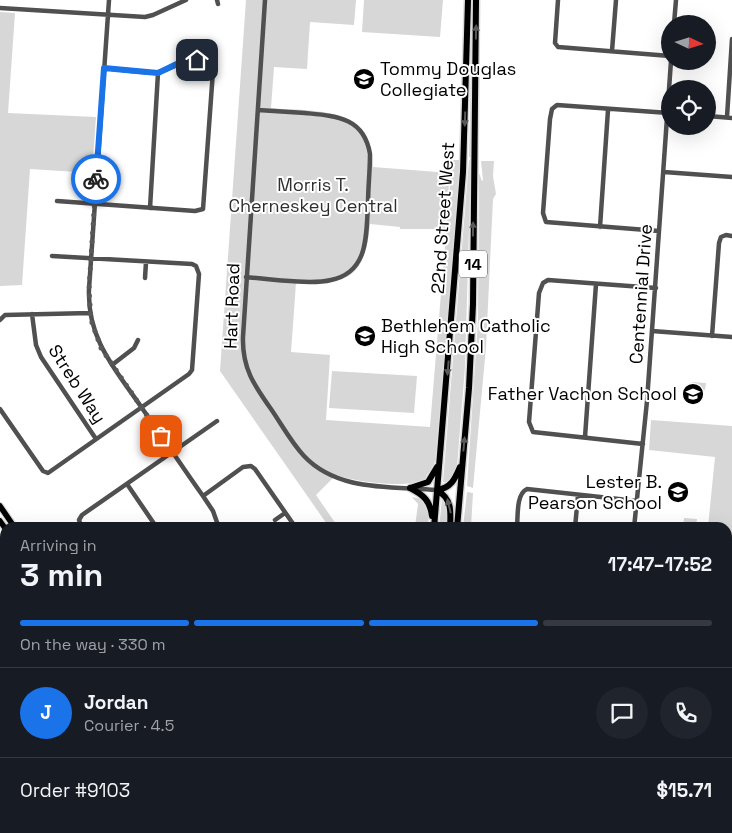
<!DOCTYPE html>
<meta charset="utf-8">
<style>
body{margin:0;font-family:"Space Grotesk",sans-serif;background:#20242c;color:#f1f3f6;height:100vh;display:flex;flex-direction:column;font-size:19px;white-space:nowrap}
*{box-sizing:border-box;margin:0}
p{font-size:16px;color:#9ea1a6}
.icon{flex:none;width:28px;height:28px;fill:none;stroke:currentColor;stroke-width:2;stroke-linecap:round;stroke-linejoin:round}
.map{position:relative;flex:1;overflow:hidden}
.details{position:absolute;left:0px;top:522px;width:732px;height:311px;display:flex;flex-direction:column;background:#171b24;border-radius:15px 15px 0 0;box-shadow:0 5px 20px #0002}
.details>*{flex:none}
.needle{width:32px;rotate:94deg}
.tools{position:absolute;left:661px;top:15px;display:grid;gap:10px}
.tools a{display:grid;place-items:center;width:55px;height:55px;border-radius:50%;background:#171b24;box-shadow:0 5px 20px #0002;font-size:25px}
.pin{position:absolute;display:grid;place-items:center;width:42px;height:42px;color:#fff;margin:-21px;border-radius:10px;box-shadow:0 2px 8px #0006}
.courier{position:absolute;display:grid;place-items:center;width:50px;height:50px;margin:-25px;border:4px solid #1a73e8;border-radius:50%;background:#fff;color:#222;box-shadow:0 1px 6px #0007}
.headline em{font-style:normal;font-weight:700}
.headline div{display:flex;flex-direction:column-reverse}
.headline{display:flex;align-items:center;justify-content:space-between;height:85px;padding:0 20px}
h1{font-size:32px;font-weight:700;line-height:38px}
.bar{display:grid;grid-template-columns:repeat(4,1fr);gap:8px 5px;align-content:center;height:60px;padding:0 20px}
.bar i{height:6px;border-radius:4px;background:#363941}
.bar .current{background:#1a73e8}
.bar p{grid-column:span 4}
.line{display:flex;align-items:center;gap:12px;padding:0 20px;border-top:1px solid #363941}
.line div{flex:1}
.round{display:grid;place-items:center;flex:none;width:52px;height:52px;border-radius:26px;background:#20242c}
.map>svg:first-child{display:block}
.green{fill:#d7d7d7}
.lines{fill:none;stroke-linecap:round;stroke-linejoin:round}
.major-casing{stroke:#dbdbdb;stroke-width:8}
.highway-casing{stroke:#dbdbdb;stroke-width:9}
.minor{stroke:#505050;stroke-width:4.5}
.major{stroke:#000;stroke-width:5.5}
.highway{stroke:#000;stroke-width:6}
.oneway{fill:#595959}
.done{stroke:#595959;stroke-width:5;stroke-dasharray:0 9}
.route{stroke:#1a73e8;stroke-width:6}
.labels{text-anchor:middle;stroke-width:4;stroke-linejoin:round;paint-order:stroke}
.shield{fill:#fff;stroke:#4c4c4c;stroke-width:1}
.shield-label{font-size:16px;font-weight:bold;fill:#000}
.poi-label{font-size:18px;fill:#000;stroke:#fff;text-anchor:start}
.park-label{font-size:18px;fill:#2e2e2e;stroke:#fff}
.street-label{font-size:18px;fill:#000;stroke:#fff}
</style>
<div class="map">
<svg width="732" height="833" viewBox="0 0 732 833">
<rect width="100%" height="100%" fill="#fff"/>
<!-- green -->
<path class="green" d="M246 0H356L354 25 310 22 307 69 274 67 271 108C316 112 374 105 373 167L450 173 445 229H400V227L370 224C365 279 347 285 296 283L291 352 330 355 326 420 430 427 452 160H460L439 420C436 438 439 460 429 477L427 473 426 479C407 489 356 482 336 475L316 495 338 527H329L220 371Z
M364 0H443L440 37 362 32Z
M0 12 15 13 8 113 96 117 92 173 30 169 22 285 0 286Z
M471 71H473L472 157H469Z
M469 160 471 161 465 367 457 467 450 483 443 482Z
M481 161H494L493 176 496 194 493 199 486 347 473 488 467 486 478 321 479 173 482 181 483 180Z
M332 371 417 376 414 413 329 408Z
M692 382 706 383 705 390 692 389Z
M651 420 732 426V716L728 715V528L708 527 715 457 649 450Z
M467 492 473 493 471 527H463Z
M412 497 421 499 429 508 428 527H415L418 504Z
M442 499 448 511 447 527 439 528Z
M684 518 697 519 696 527H683Z
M593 829H622L625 830 623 833H596Z"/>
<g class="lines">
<!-- major casing -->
<g class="major-casing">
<path id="major" d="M0 506 15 528
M0 521 5 528
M206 829 207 833
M214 829 216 833"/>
</g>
<!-- highway casing -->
<g class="highway-casing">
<path id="highway" d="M410 488C424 495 430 501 432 516
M410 488 428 482 437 467
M437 490C452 499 451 511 450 528
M437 490C451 488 455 479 460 467
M434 528 463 172 468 0
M457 528 469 388 473 304 476 0
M411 833V829
M428 833V829"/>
</g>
<!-- minor -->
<path class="minor" d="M109 0 89 289C87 341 117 371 144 411 164 439 183 468 203 496L213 511 219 528
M217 0 218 4
M265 0 243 337C242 368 254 385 271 409 282 425 291 442 304 456 338 492 391 486 437 490
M558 0 555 43 558 47 670 56
M0 8 145 17 153 15 186 0
M674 24 676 0
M612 51 616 0
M708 116 732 118
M727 117 732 39
M664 172 732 177
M57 201 195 211 203 209 213 71 211 64C191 52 178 67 159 72 151 75 116 69 104 68
M150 208 158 73
M600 227 608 110
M659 231 546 222 543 213 550 119 552 109 557 105 669 113
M246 277C268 279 311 285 331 280 369 272 366 235 368 204 368 188 370 171 370 154 364 117 336 116 305 113 289 112 274 111 258 110
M145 278 146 262
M32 314 36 345 41 357 96 439
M0 320 5 315 90 313
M652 331 732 337
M712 336 719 243 721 237 726 235 732 236
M112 365 134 348 138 340
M0 409 43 471 48 473 189 374 192 370 199 274 196 266 192 264 52 256
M585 437 596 284
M643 444 533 432 529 422 539 293 543 283 548 280 656 288
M127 484 157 528
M203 496 243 467 251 466 255 469 296 528
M275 520 285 513
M82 528 79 520 82 515 217 421
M517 528C518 516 516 494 527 489L637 501
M575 528 578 495
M634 528 647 401 671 61
M0 642 5 638
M0 710 5 717
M728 769 732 777
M0 777 5 774
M0 807 5 814
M81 829 84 833
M145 829 146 833
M508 829 510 833
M694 829 696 833
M17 833 23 829
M310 833V829
M561 833 568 829"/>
<!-- major -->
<use href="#major" class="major"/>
<!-- highway -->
<use href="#highway" class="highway"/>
</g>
<!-- one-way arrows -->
<defs><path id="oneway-solid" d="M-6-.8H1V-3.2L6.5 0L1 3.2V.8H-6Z" transform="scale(1.25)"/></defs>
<g class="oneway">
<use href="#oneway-solid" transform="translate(476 32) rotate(-89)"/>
<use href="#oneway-solid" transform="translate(465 119) rotate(92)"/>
<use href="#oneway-solid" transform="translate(473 229) rotate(-89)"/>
<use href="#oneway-solid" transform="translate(448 368) rotate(95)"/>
<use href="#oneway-solid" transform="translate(464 444) rotate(-85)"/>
<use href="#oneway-solid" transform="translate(449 506) rotate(-104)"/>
</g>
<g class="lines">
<!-- done -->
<path class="done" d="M96 179 89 289 91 320 101 348 161 436"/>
<!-- route -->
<path class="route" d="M96 179 104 68 158 73 185 60H197"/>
</g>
<!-- icons -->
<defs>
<g id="school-disc" transform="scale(1.125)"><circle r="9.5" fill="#000" stroke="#fff"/><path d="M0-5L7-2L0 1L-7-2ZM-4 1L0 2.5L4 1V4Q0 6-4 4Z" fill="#fff"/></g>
</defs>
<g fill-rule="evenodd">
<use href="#school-disc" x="364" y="79"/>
<use href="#school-disc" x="365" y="336"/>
<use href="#school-disc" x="693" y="394"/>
<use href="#school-disc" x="678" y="492"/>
</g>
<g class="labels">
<!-- shield labels -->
<rect class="shield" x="459" y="250.5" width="28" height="27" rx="4"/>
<g class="shield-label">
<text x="473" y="270">14</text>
</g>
<!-- poi labels -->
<g class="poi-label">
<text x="380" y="75">Tommy Douglas<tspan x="380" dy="21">Collegiate</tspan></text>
<text x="381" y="332">Bethlehem Catholic<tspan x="381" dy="21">High School</tspan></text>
<text x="677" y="400" text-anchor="end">Father Vachon School</text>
<text x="662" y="488" text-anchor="end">Lester B.<tspan x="662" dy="21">Pearson School</tspan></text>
</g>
<!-- park labels -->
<g class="park-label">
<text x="313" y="191">Morris T.<tspan x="313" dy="21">Cherneskey Central</tspan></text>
</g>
<!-- street labels -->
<g class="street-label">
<text transform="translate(443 218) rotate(-86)" y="6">22nd Street West</text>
<text transform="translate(641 294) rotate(-86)" y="6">Centennial Drive</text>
<text transform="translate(232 306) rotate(-88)" y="6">Hart Road</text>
<text transform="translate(77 384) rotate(57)" y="6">Streb Way</text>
</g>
</g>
</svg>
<div class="tools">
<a><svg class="needle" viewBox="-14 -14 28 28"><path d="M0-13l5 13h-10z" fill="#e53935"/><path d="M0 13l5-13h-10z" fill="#9ea1a6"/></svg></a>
<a><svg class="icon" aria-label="locate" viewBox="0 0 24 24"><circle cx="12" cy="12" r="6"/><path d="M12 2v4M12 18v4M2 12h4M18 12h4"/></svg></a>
</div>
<div class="pin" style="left:161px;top:436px;background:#ea580c"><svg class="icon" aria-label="bag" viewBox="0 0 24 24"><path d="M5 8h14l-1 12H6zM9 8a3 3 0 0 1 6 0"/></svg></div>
<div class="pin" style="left:197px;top:60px;background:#1f2937"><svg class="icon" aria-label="home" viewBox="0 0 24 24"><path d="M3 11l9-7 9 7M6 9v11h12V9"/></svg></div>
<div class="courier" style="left:96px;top:179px"><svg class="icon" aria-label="bike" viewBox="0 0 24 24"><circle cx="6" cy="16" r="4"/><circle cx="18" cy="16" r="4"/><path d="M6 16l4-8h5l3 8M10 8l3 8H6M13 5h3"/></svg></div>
<section class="details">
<div class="headline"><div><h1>3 min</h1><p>Arriving in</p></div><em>17:47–17:52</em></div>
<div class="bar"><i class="current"></i><i class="current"></i><i class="current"></i><i></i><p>On the way · 330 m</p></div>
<div class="line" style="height:90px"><b class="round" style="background:#1a73e8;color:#fff">J</b><div><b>Jordan</b><p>Courier · 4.5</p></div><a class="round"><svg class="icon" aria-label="chat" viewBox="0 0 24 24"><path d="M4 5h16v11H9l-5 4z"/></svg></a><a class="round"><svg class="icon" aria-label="phone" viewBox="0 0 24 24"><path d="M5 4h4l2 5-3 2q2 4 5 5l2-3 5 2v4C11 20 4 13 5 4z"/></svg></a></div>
<div class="line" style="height:65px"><div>Order #9103</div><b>$15.71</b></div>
</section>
</div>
